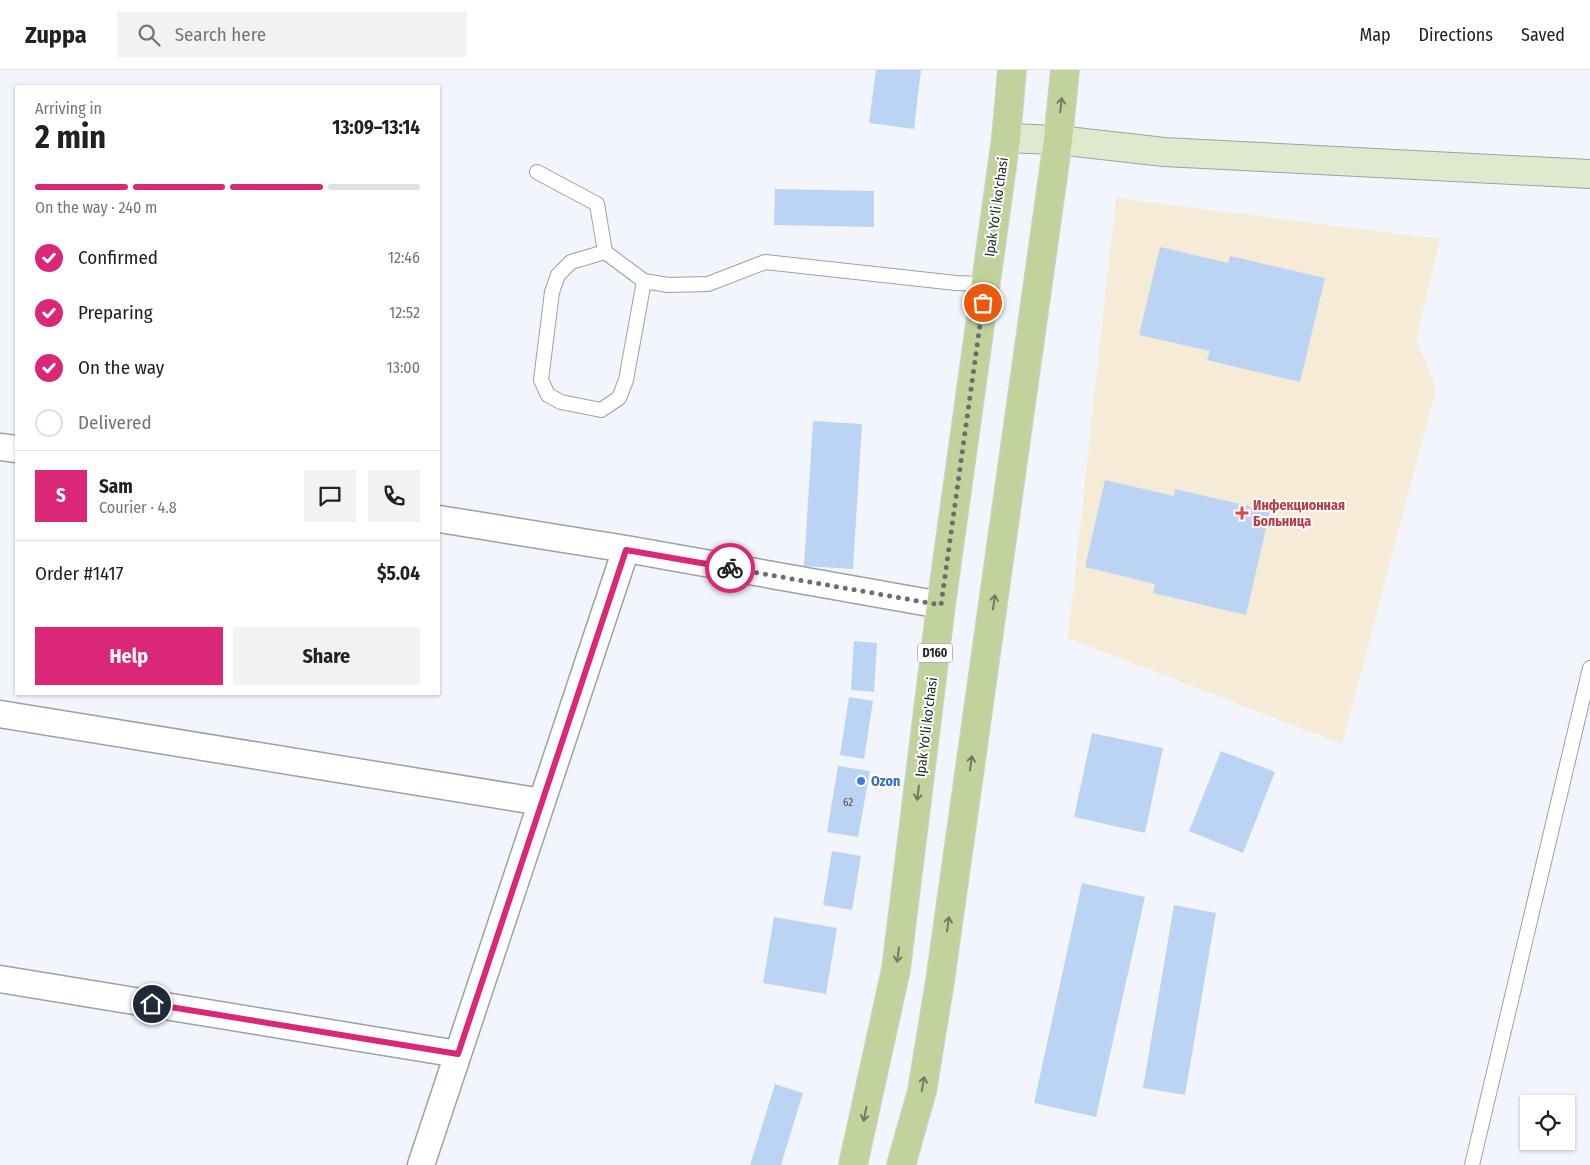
<!DOCTYPE html>
<meta charset="utf-8">
<style>
body{margin:0;font-family:"Fira Sans Condensed",sans-serif;background:#f2f2f2;color:#202124;height:100vh;display:flex;flex-direction:column;font-size:19px;white-space:nowrap}
*{box-sizing:border-box;margin:0}
p{font-size:16px;color:#757577}
.icon{flex:none;width:28px;height:28px;fill:none;stroke:currentColor;stroke-width:2;stroke-linecap:round;stroke-linejoin:round}
.map{position:relative;flex:1;overflow:hidden}
.side{position:absolute;left:15px;top:15px;width:425px;height:610px;display:flex;flex-direction:column;background:#fff;border-radius:0px;box-shadow:0 1px 4px #0004}
.side>*{flex:none}
.controls{position:absolute;left:1520px;top:1025px;display:grid;gap:10px}
.controls a{display:grid;place-items:center;width:55px;height:55px;border-radius:0px;background:#fff;box-shadow:0 1px 4px #0004;font-size:25px}
.pin{position:absolute;display:grid;place-items:center;width:42px;height:42px;color:#fff;margin:-21px;border:2px solid #fff;border-radius:50%;box-shadow:0 1px 5px #0007}
.courier{position:absolute;display:grid;place-items:center;width:50px;height:50px;margin:-25px;border:4px solid #db2777;border-radius:50%;background:#fff;color:#222;box-shadow:0 1px 6px #0007}
.headline em{font-style:normal;font-weight:700}
.headline div{display:flex;flex-direction:column-reverse}
.headline{display:flex;align-items:center;justify-content:space-between;height:85px;padding:0 20px}
h1{font-size:32px;font-weight:700;line-height:38px}
.bar{display:grid;grid-template-columns:repeat(4,1fr);gap:8px 5px;align-content:center;height:60px;padding:0 20px}
.bar i{height:6px;border-radius:4px;background:#e0e0e0}
.bar .selected{background:#db2777}
.bar p{grid-column:span 4}
.line{display:flex;align-items:center;gap:12px;padding:0 20px;border-top:1px solid #e0e0e0}
.line div{flex:1}
.round{display:grid;place-items:center;flex:none;width:52px;height:52px;border-radius:0px;background:#f2f2f2}
ol{padding:0 20px;list-style:none}
li{display:flex;align-items:center;gap:15px;height:55px}
li p{margin-inline-start:auto}
li .icon{padding:5px;border-radius:50%;background:#db2777;color:#fff;stroke-width:4}
li:last-child{color:#757577}
li i{width:28px;height:28px;border:2px solid #e0e0e0;border-radius:50%}
.cta{display:flex;gap:10px;margin-top:auto;padding:10px 20px}
.cta a{flex:1;height:58px;border-radius:0px;background:#db2777;color:#fff;font-size:20px;font-weight:700;line-height:58px;text-align:center}
.cta a+a{background:#f2f2f2;color:#202124}
header{display:flex;align-items:center;gap:30px;box-sizing:border-box;height:70px;padding:0 25px;background:#fff;border-bottom:1px solid #e0e0e0}
header strong{font-size:24px}
nav{display:flex;gap:28px;margin-inline-start:auto;font-size:18px}
.search{width:350px;height:45px;background:#f2f2f2;display:flex;align-items:center;gap:12px;box-sizing:border-box;padding:0 18px;border-radius:0px;color:#757577;font-size:19px}
.map>svg:first-child{display:block}
.medical{fill:#f5ebd6}
.building{fill:#bcd4f3}
.lines{fill:none;stroke-linecap:round;stroke-linejoin:round}
.lane-casing{stroke:#9da1a6;stroke-width:16}
.street-casing{stroke:#9da1a6;stroke-width:29}
.secondary-casing{stroke:#9da1a6;stroke-width:30}
.primary-casing{stroke:#d3d3d4;stroke-width:30}
.lane{stroke:#fff;stroke-width:14}
.street{stroke:#fff;stroke-width:26}
.secondary{stroke:#e0e8ce;stroke-width:28}
.primary{stroke:#c1d29d;stroke-width:28}
.oneway{stroke:#727b62}
.done{stroke:#6b6e71;stroke-width:5;stroke-dasharray:0 9}
.route{stroke:#db2777;stroke-width:6}
.health-dot{fill:#e0444e;stroke:#fff;stroke-width:2}
.shop-dot{fill:#3f7fe0;stroke:#fff;stroke-width:2}
.labels{text-anchor:middle;stroke-width:4;stroke-linejoin:round;paint-order:stroke}
.number-label{font-size:11px;fill:#485059}
.shield{fill:#fff;stroke:#646667;stroke-width:1}
.shield-label{font-size:12px;font-weight:bold;fill:#222426}
.street-label{font-size:14px;fill:#222426;stroke:#fff}
.health-label{font-size:14px;font-weight:bold;fill:#be3a42;stroke:#fff;text-anchor:start}
.shop-label{font-size:14px;font-weight:bold;fill:#366cbe;stroke:#fff;text-anchor:start}
</style>
<header>
<strong>Zuppa</strong>
<div class="search"><svg class="icon" aria-label="search" viewBox="0 0 24 24"><circle cx="10" cy="10" r="6"/><path d="M15 15l6 6"/></svg>Search here</div>
<nav><a>Map</a><a>Directions</a><a>Saved</a></nav>
</header>
<div class="map">
<svg width="1590" height="1095" viewBox="0 0 1590 1095">
<rect width="100%" height="100%" fill="#f2f6fc"/>
<!-- medical -->
<path class="medical" d="M1116 128 1440 169 1416 269 1436 318 1342 674 1068 568Z"/>
<!-- building -->
<path class="building" d="M876 0H921L914 59 869 53Z
M775 119 874 121V157L774 155Z
M1160 177 1228 193 1230 186 1325 208 1300 312 1207 290 1210 281 1139 265Z
M813 351 862 354 853 499 804 496Z
M1105 410 1174 426 1175 419 1270 441 1246 545 1153 523 1155 514 1085 497Z
M854 571 877 573 874 622 851 620Z
M849 627 873 631 864 689 840 685Z
M1092 663 1163 678 1145 763 1074 747Z
M1221 681 1275 702 1243 783 1189 761Z
M838 696 870 701 858 767 827 762Z
M832 781 861 786 852 840 823 835Z
M1082 813 1145 827 1096 1047 1034 1033Z
M1174 835 1216 843 1185 1025 1143 1018Z
M774 847 837 858 826 924 763 913Z
M775 1014 803 1023 781 1095H750Z"/>
<g class="lines">
<!-- lane casing -->
<g class="lane-casing">
<path id="lane" d="M537 102 597 134 605 182 644 211 668 215 708 214 765 192 956 213 985 214
M605 182 571 192 558 205 552 222 541 310 548 325 561 332 601 340 619 328 626 310 644 211
M1472 1095 1590 598"/>
</g>
<!-- street casing -->
<g class="street-casing">
<path id="street" d="M0 377 16 379
M439 449 626 479 941 535
M0 644 542 732
M0 909 458 984
M421 1095 626 479"/>
</g>
<!-- secondary casing -->
<g class="secondary-casing">
<path id="secondary" d="M1006 68 1058 70 1164 82 1590 104"/>
</g>
<!-- primary casing -->
<g class="primary-casing">
<path id="primary" d="M853 1095 896 899 941 535 1006 68 1012 0
M901 1095 922 1021 940 911 1058 70 1065 0"/>
</g>
<!-- lane -->
<use href="#lane" class="lane"/>
<!-- street -->
<use href="#street" class="street"/>
<!-- secondary -->
<use href="#secondary" class="secondary"/>
<!-- primary -->
<use href="#primary" class="primary"/>
</g>
<!-- one-way arrows -->
<defs><path id="oneway-shaft" d="M-6 0H5M1.5-3L5.5 0L1.5 3" fill="none" stroke-width="1.6" stroke-linecap="round" stroke-linejoin="round" transform="scale(1.25)"/></defs>
<g class="oneway">
<use href="#oneway-shaft" transform="translate(1061 35) rotate(-84)"/>
<use href="#oneway-shaft" transform="translate(994 532) rotate(-82)"/>
<use href="#oneway-shaft" transform="translate(971 693) rotate(-82)"/>
<use href="#oneway-shaft" transform="translate(918 723) rotate(97)"/>
<use href="#oneway-shaft" transform="translate(948 854) rotate(-82)"/>
<use href="#oneway-shaft" transform="translate(898 885) rotate(97)"/>
<use href="#oneway-shaft" transform="translate(923 1014) rotate(-80)"/>
<use href="#oneway-shaft" transform="translate(865 1044) rotate(102)"/>
</g>
<g class="lines">
<!-- done -->
<path class="done" d="M730 498 941 535 983 233"/>
<!-- route -->
<path class="route" d="M152 934 458 984 626 480 730 498"/>
</g>
<!-- markers -->
<path class="health-dot" d="M1239.5 435.5h5v5h5v5h-5v5h-5v-5h-5v-5h5z"/>
<circle class="shop-dot" cx="861" cy="711" r="5"/>
<g class="labels">
<!-- number labels -->
<g class="number-label">
<text x="848" y="736">62</text>
</g>
<!-- shield labels -->
<rect class="shield" x="917.5" y="573.5" width="35" height="19" rx="4"/>
<g class="shield-label">
<text x="935" y="587">D160</text>
</g>
<!-- street labels -->
<g class="street-label">
<text transform="translate(996 137) rotate(-82)" y="5">Ipak Yo'li ko'chasi</text>
<text transform="translate(926 657) rotate(-83)" y="5">Ipak Yo'li ko'chasi</text>
</g>
<!-- health labels -->
<g class="health-label">
<text x="1253" y="440">Инфекционная<tspan x="1253" dy="16">Больница</tspan></text>
</g>
<!-- shop labels -->
<g class="shop-label">
<text x="871" y="716">Ozon</text>
</g>
</g>
</svg>
<div class="controls">
<a><svg class="icon" aria-label="locate" viewBox="0 0 24 24"><circle cx="12" cy="12" r="6"/><path d="M12 2v4M12 18v4M2 12h4M18 12h4"/></svg></a>
</div>
<div class="pin" style="left:983px;top:233px;background:#ea580c"><svg class="icon" aria-label="bag" viewBox="0 0 24 24"><path d="M5 8h14l-1 12H6zM9 8a3 3 0 0 1 6 0"/></svg></div>
<div class="pin" style="left:152px;top:934px;background:#1f2937"><svg class="icon" aria-label="home" viewBox="0 0 24 24"><path d="M3 11l9-7 9 7M6 9v11h12V9"/></svg></div>
<div class="courier" style="left:730px;top:498px"><svg class="icon" aria-label="bike" viewBox="0 0 24 24"><circle cx="6" cy="16" r="4"/><circle cx="18" cy="16" r="4"/><path d="M6 16l4-8h5l3 8M10 8l3 8H6M13 5h3"/></svg></div>
<section class="side">
<div class="headline"><div><h1>2 min</h1><p>Arriving in</p></div><em>13:09–13:14</em></div>
<div class="bar"><i class="selected"></i><i class="selected"></i><i class="selected"></i><i></i><p>On the way · 240 m</p></div>
<ol>
<li><svg class="icon" aria-label="check" viewBox="0 0 24 24"><path d="M5 12l5 5 9-10"/></svg>Confirmed<p>12:46</p></li>
<li><svg class="icon" aria-label="check" viewBox="0 0 24 24"><path d="M5 12l5 5 9-10"/></svg>Preparing<p>12:52</p></li>
<li><svg class="icon" aria-label="check" viewBox="0 0 24 24"><path d="M5 12l5 5 9-10"/></svg>On the way<p>13:00</p></li>
<li><i></i>Delivered</li>
</ol>
<div class="line" style="height:90px"><b class="round" style="background:#db2777;color:#fff">S</b><div><b>Sam</b><p>Courier · 4.8</p></div><a class="round"><svg class="icon" aria-label="chat" viewBox="0 0 24 24"><path d="M4 5h16v11H9l-5 4z"/></svg></a><a class="round"><svg class="icon" aria-label="phone" viewBox="0 0 24 24"><path d="M5 4h4l2 5-3 2q2 4 5 5l2-3 5 2v4C11 20 4 13 5 4z"/></svg></a></div>
<div class="line" style="height:65px"><div>Order #1417</div><b>$5.04</b></div>
<div class="cta"><a>Help</a><a>Share</a></div>
</section>
</div>
